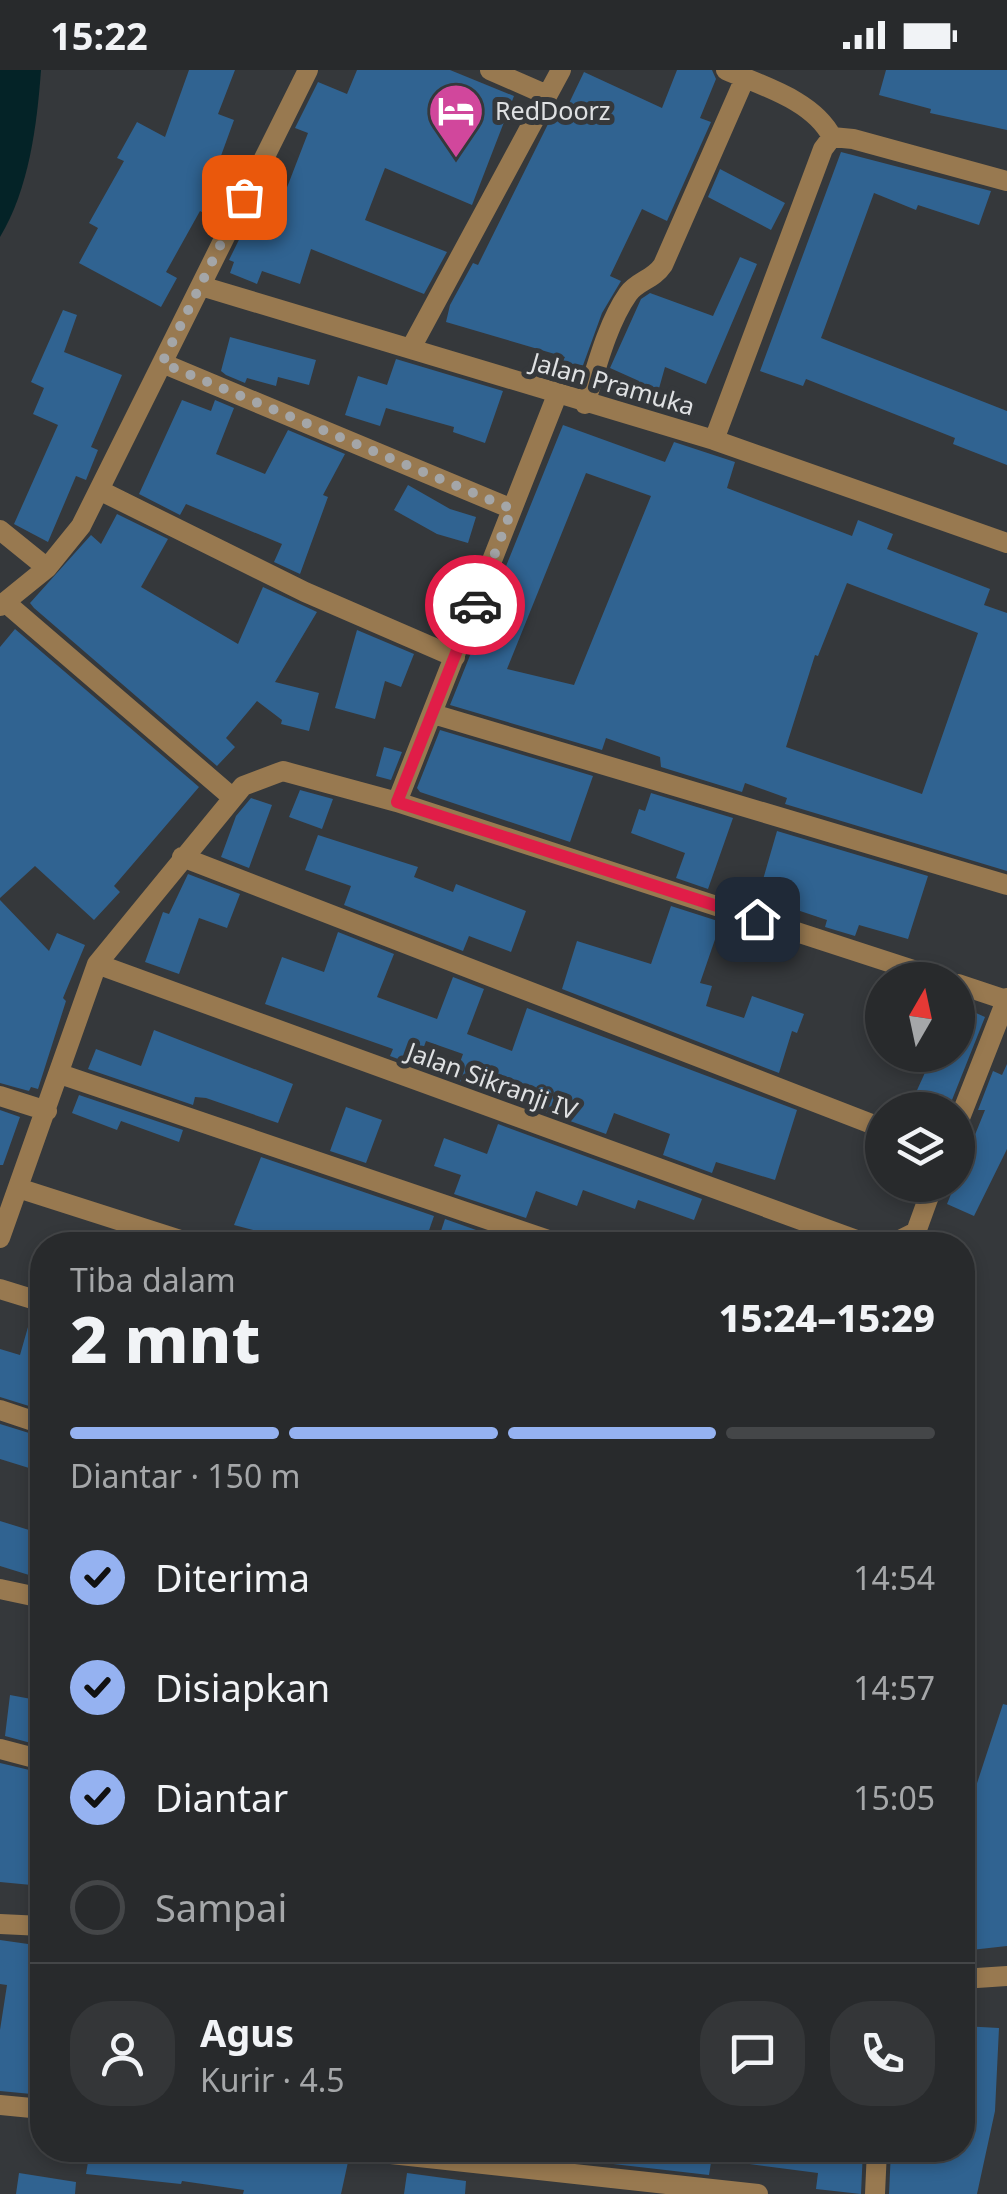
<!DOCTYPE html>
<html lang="id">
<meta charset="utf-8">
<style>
body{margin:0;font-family:"Noto Sans",sans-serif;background:#343638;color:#f1f3f6;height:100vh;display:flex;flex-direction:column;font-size:38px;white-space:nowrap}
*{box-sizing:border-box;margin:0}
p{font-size:32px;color:#a5a7a9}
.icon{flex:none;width:55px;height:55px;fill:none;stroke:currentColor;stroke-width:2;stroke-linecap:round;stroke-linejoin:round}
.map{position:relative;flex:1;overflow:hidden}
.details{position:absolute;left:30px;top:1162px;width:945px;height:930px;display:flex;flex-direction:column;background:#282a2c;border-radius:40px;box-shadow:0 5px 15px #0003,0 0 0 2px #444648}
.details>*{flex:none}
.needle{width:65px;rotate:9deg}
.controls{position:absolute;left:865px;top:892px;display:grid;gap:20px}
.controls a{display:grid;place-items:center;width:110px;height:110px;border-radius:50%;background:#282a2c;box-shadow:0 5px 15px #0003,0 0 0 2px #444648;font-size:50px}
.pin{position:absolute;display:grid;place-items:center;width:85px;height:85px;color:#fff;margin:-42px;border-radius:20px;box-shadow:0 5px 15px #0006}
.courier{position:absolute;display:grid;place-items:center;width:100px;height:100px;margin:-50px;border:8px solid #e11d48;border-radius:50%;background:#fff;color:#222;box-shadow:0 2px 12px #0007}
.headline em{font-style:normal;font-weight:800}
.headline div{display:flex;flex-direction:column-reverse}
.headline{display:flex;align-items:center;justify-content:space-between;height:170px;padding:0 40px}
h1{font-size:65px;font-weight:800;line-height:75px}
.bar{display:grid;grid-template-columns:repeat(4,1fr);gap:15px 10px;align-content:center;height:120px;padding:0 40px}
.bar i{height:12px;border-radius:8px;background:#444648}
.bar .selected{background:#95b2f1}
.bar p{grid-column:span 4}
.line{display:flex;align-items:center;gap:25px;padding:0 40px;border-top:2px solid #444648}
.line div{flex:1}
.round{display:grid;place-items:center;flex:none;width:105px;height:105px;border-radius:40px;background:#343638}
ol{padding:0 40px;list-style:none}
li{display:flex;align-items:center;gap:30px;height:110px}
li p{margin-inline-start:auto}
li .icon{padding:10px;border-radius:50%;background:#95b2f1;color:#111;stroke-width:4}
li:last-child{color:#a5a7a9}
li i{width:55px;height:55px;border:5px solid #444648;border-radius:50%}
.status{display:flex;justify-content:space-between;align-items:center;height:70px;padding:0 50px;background:#282a2c;direction:ltr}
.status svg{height:28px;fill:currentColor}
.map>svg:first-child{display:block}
.water{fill:#042327}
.building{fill:#306391;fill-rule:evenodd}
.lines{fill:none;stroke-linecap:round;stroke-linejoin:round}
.minor{stroke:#987950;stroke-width:20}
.done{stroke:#a4a6a8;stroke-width:10;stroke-dasharray:0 18}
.route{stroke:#e11d48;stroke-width:12}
.labels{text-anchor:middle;stroke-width:10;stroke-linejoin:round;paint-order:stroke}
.poi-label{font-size:25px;fill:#dfe1e3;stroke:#35383b;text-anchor:start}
.street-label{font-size:25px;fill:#dfe1e3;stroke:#35383b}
</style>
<div class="status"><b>15:22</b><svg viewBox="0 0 49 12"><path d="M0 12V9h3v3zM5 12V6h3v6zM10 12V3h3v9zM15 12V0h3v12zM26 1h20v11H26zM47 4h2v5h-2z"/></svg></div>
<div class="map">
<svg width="1007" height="2124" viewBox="0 0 1007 2124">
<rect width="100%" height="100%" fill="#35383b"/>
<!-- water -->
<path class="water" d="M0 0H41C37 55 29 119 0 167Z"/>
<!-- building -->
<path class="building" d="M189 0H235L218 44 234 50 210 116 229 127 218 151 200 141 166 202 177 208 161 237 79 193 98 158 89 153 124 91 117 88 137 52 165 67Z
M357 0H450L514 26 472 135 385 98 365 150 447 182 424 224 311 179 300 214 262 201 257 214 230 203 234 192 229 190 267 113 286 120 308 63 295 58 318 12 347 24Z
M677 0H712L716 9 700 48 711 52 667 151 642 139 610 206 621 211 602 243 582 298 563 291 565 287 446 252 450 235 473 193 478 195 551 48 560 52 584 2 662 38Z
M886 0H1007V60L930 43 931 39 879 25Z
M841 82 991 121 979 155 918 135 916 140 874 123 821 268 1007 341V395L953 374 955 368 806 309 803 316 760 301Z
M720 99 785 133 771 160 708 127Z
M740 187 757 194 706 314 665 297 658 322 638 316 639 311 610 298 641 229 650 223 713 246Z
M63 240 77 245 64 282 122 305 91 377 98 380 86 410 76 406 48 472 14 454 58 355 33 344 44 318 31 312Z
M230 267 316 290 309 315 278 307 276 316 247 308 245 313 226 305 221 301Z
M396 289 503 321 485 373 453 362 454 357 386 338 380 356 345 345 358 306 387 315Z
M182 330 211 341 215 330 234 338 216 384 265 404 288 360 345 384 323 425 328 427 300 504 274 492 282 474 186 434 180 445 139 424Z
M563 355 665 392 674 372 735 392 727 418 852 466 858 450 893 464 887 479 990 519 984 535 1007 543V801L785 734 787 728 745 713 742 722 661 697 660 687 606 668 602 680 450 635ZM586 403 651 426 574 615 507 599ZM847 513 978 563 922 724 786 677 815 585 818 586Z
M408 415 450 439 476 447 468 473 437 464 394 440Z
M117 444 168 469 141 517 238 574 263 517 317 542 275 612 319 623 309 661 281 654 282 650 257 631 226 668 235 677 217 696 34 538 30 533 91 465 101 474Z
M15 559 199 717 114 816 120 822 94 850 35 796 0 828V577Z
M357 560 414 584 401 617 385 611 375 649 335 638Z
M440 660 593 706 570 772 420 722 417 718Z
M384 677 402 682 391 710 376 706Z
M300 720 333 729 322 759 289 747Z
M651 723 733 748 708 819 676 808 685 783 631 763 639 739 645 741Z
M251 728 272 735 249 798 221 787 236 746Z
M777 761 928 806 908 869 859 855 855 866 825 857 827 850 758 827Z
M318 765 418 797 414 807 453 822 456 814 526 841 511 882 469 866 463 881 344 835 351 816 305 800Z
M188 804 240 824 227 858 199 848 179 904 145 892 163 842 169 844Z
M0 830 49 881 57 863 85 875 63 928 66 931 38 1019 31 1017 29 1021 0 1013Z
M671 836 721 852 700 913 712 916 706 936 744 948 752 926 804 944 797 963 792 961 779 1003 562 919 577 871 651 894Z
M338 862 394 884 377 927 437 949 453 907 484 919 467 964 512 981 527 938 797 1040 775 1110 716 1092 712 1103 663 1085 670 1064 614 1043 606 1064 454 1009 463 984 426 971 417 996 390 986 393 979 265 934 282 887 324 902Z
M958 935 985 947 948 1040H908L933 985H958Z
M154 960 293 1014 278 1053 206 1028 195 1027 193 1035 88 999 96 979 141 996Z
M1007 994V1079L974 1146 947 1134 985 1040H978L993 1001 1002 1005Z
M79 1025 183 1060 179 1072 121 1051 117 1060 72 1043Z
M346 1037 382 1050 366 1093 330 1081Z
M0 1040 20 1047 3 1095H0Z
M498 1054 702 1129 694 1150 638 1130 635 1139 583 1120 577 1136 536 1121 526 1148 454 1124 461 1105 434 1096 444 1068 487 1084Z
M261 1087 434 1146 424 1175H312L234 1155Z
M445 1149 516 1174 471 1175 440 1164Z
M32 1243 42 1245V1340L0 1327V1279L20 1285Z
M0 1354 42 1367V1402L0 1389Z
M0 1451 42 1464V1509L0 1496Z
M10 1625 42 1631V1676L5 1666Z
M1003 1634 1007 1635V1876L962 1881V1759Z
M0 1693 42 1703V1816L0 1812Z
M0 1870 42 1876V2025L0 2021V1960L7 1915 0 1914Z
M962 1956 999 1958 995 2041 977 2124H889L891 2080H963L969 2039H962Z
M90 2080H242L241 2084 292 2092 295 2080H327L341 2083 348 2092 341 2124H243L244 2120 182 2111 181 2114 86 2104Z
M615 2080H713L709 2105 613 2094Z
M743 2080H863L861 2124 816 2119 818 2103 742 2093Z
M19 2103 76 2112 75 2124H16Z
M407 2103 466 2111 465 2124H404Z"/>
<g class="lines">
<!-- minor -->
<path class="minor" d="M490 0 547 25
M726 0C762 16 813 30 832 67
M201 216 714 370 1007 473
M411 278 561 0
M162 293 512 439
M585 334C596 299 607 254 628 224 637 211 653 210 663 195L745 8
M714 370 823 79 832 67 853 69 1007 111
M99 420 305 522 455 587
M0 460 47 498
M5 532 233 728
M0 536 47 498 81 456 308 0
M433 644 1007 815
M397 732 557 325
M182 787 882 1058
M97 894 870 1175
M958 914 1006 930
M60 1004 563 1175
M0 1026 47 1041
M958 1053 1007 928
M18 1118 196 1175
M0 1168 97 894 243 716 283 701 397 732 944 910
M890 1175 916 1162 933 1115
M0 1219 42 1232
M0 1340 42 1354
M0 1519 42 1528
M0 1679 42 1690
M0 1854 42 1856
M962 1909 1007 1906
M0 2035 42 2039
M354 2080 758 2124
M875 2124 877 2080"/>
</g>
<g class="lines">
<!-- done -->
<path class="done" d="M244 127 162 293 512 439 475 535"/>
<!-- route -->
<path class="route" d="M475 535 397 732 757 849"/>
</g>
<!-- icons -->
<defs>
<g id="hotel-pin" transform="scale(2.875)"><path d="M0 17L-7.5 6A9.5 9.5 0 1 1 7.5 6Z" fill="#d1479c" stroke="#35383b"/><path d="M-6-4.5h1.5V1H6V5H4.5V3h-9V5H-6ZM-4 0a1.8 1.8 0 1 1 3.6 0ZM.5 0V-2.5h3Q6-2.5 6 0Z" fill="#fff"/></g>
</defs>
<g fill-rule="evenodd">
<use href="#hotel-pin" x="456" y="41"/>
</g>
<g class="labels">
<!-- poi labels -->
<g class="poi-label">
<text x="495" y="50">RedDoorz</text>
</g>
<!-- street labels -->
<g class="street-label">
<text transform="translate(613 314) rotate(16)" y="9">Jalan Pramuka</text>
<text transform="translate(492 1011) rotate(20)" y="9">Jalan Sikranji IV</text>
</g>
</g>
</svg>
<div class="controls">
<a><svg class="needle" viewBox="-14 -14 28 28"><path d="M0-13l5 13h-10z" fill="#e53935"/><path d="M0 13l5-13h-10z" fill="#a5a7a9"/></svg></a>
<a><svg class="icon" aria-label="layers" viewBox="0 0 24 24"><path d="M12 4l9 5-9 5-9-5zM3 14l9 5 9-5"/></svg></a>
</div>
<div class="pin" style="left:244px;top:127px;background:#ea580c"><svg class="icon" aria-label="bag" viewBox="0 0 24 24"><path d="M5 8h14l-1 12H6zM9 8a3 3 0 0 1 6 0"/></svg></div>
<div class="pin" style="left:757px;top:849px;background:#1f2937"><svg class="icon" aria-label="home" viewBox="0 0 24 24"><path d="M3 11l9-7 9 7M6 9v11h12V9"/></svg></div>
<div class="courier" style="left:475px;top:535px"><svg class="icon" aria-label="car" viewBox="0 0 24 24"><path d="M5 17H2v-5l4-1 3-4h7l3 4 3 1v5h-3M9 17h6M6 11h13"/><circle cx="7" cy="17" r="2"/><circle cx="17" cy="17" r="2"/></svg></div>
<section class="details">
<div class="headline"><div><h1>2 mnt</h1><p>Tiba dalam</p></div><em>15:24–15:29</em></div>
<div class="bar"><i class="selected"></i><i class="selected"></i><i class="selected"></i><i></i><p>Diantar · 150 m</p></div>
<ol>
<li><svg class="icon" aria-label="check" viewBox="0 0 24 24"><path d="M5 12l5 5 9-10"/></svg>Diterima<p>14:54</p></li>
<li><svg class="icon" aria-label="check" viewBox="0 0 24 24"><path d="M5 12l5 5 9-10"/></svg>Disiapkan<p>14:57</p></li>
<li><svg class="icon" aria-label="check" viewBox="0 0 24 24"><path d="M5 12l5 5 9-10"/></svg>Diantar<p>15:05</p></li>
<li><i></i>Sampai</li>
</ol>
<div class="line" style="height:180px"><a class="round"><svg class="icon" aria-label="person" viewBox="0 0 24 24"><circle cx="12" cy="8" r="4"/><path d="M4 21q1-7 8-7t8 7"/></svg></a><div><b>Agus</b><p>Kurir · 4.5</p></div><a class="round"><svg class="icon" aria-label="chat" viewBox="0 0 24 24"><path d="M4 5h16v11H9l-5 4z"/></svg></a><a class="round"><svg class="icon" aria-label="phone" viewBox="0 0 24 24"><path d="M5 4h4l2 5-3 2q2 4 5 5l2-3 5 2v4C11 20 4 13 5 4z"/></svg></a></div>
</section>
</div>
